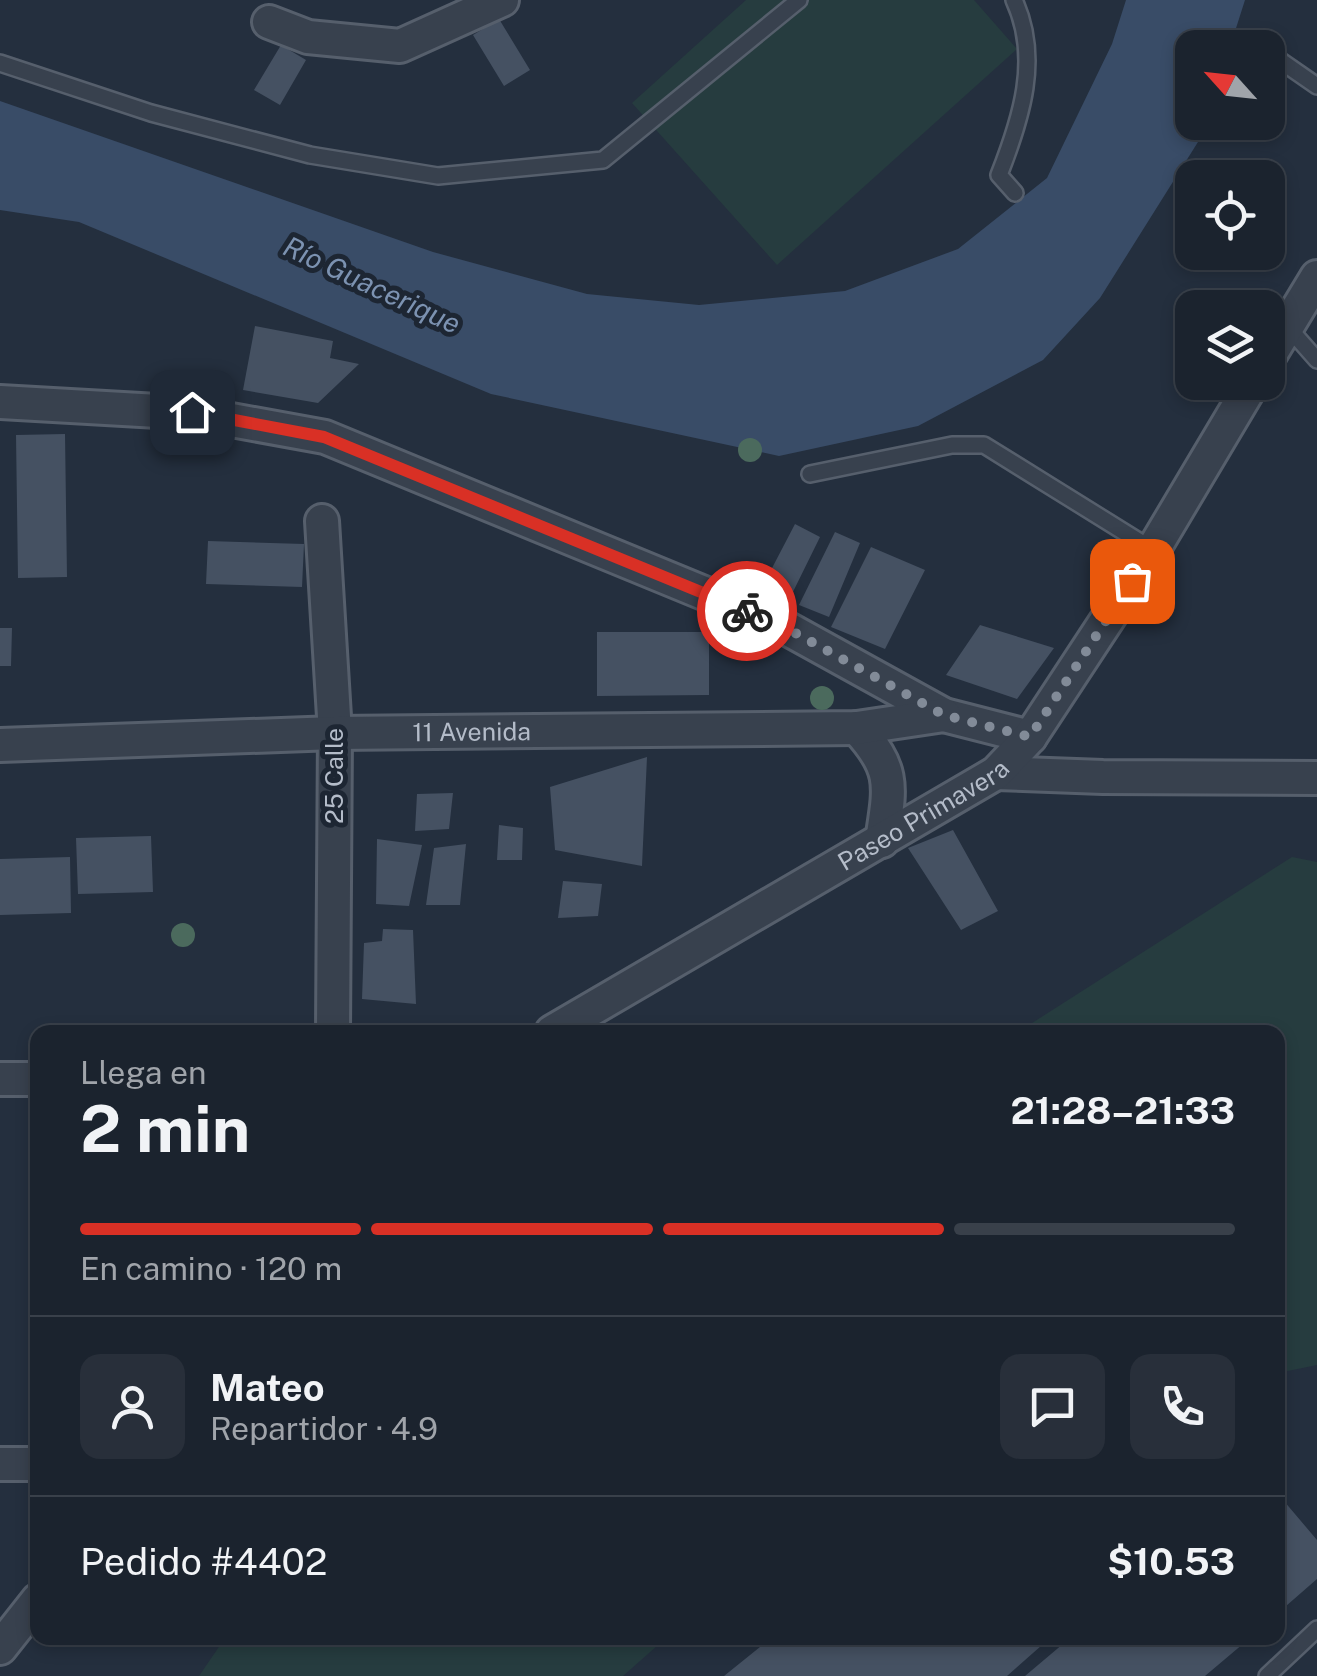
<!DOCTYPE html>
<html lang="es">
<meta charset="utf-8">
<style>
body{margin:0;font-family:"Public Sans",sans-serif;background:#282f3a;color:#f1f3f6;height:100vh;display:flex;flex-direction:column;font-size:38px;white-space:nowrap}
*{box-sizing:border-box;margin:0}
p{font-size:32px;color:#a0a4aa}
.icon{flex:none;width:55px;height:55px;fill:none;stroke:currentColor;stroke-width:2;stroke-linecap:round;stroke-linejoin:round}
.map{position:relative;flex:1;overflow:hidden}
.side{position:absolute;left:30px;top:1025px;width:1255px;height:620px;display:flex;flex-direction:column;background:#1b232e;border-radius:20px;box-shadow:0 5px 15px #0003,0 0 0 2px #39404a}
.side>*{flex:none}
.needle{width:65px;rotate:297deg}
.fabs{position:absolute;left:1175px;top:30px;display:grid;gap:20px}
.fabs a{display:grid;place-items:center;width:110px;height:110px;border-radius:20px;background:#1b232e;box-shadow:0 5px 15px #0003,0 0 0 2px #39404a;font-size:50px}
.pin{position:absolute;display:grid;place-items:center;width:85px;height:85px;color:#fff;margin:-42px;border-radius:20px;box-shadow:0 5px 15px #0006}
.courier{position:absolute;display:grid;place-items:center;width:100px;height:100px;margin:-50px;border:8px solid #d93025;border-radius:50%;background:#fff;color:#222;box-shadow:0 2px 12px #0007}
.overview em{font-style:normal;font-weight:700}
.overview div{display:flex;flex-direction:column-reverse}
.overview{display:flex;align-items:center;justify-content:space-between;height:170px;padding:0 50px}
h1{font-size:65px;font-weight:700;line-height:75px}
.bar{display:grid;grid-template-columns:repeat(4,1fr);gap:15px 10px;align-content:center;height:120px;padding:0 50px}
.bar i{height:12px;border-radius:8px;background:#39404a}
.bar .selected{background:#d93025}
.bar p{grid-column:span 4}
.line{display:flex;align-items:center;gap:25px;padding:0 50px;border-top:2px solid #39404a}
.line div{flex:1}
.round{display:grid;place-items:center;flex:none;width:105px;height:105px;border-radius:20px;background:#282f3a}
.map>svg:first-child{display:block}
.green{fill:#263c3f}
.water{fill:#394c67}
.building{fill:#455162}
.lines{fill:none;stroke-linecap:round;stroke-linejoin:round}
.service-casing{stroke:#565f6c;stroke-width:20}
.minor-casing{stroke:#565f6c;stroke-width:38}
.service{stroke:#38414e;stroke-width:15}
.minor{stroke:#38414e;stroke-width:32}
.tree{fill:#4b6a5d}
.done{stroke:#828b98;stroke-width:10;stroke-dasharray:0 18}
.route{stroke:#d93025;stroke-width:12}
.labels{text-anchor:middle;stroke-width:10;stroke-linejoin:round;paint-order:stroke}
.street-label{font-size:25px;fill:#b4bcc9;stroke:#1d2633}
.water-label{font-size:28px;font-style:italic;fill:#7c92b1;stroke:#1d2633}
</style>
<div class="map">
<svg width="1317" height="1676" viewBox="0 0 1317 1676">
<rect width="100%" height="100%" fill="#242f3e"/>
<!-- green -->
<path class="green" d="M746 0H974L1017 49 777 265 632 103Z
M1292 857 1317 862V1365L1278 1373V1032H1018Z
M225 1638H666L623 1676H199Z"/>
<!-- water -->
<path class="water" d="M1126 0H1245L1230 47 1192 48V122L1206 123 1203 134 1100 298 1043 360 918 426 779 456 491 394 79 222 0 210V101L433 252 587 294 699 305 845 291 958 249 1047 178 1112 44Z"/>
<!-- building -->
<path class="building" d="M499 19 530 70 504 86 473 35Z
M281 45 306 60 280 105 254 90Z
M255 326 333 341 330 358 359 364 318 403 243 390Z
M65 434 67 577 18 578 16 435Z
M795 524 820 537 788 602 760 591Z
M835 532 860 543 829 617 799 605Z
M208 541 304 544 302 587 206 584Z
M871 547 925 570 885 649 831 627Z
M980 625 1054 648 1017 699 946 675Z
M0 628H12L11 666H0Z
M597 632H709V695L597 696Z
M647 757 642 866 555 850 550 787Z
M453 793 449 829 415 831 417 794Z
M499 825 523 828 522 860H497Z
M953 830 998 911 961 930 908 848Z
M151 836 153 892 78 894 76 838Z
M377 839 422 845 409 906 376 904Z
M466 844 460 905H426L434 848Z
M70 857 71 913 0 915V859Z
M563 881 602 884 598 916 558 918Z
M383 929 413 930 416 1004 362 999 364 943 382 941Z
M1278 1494 1317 1540V1579L1278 1613Z
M771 1638H1050L1007 1676H724Z
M1070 1638H1250L1205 1676H1025Z"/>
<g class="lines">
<!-- service casing -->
<g class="service-casing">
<path id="service" d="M1014 0C1041 58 1021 119 999 175L1015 193
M1278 59 1317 86
M0 63 151 113 310 155 438 176 603 160 799 0
M1287 326 1317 360
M810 474 952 445H984L1153 550
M1267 1676 1317 1629"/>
</g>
<!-- minor casing -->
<g class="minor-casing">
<g id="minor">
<path d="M269 22 308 37 400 46 502 0"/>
<path d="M1268 358 1317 277"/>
<path d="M0 402 193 413 325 437 779 624 944 715 1030 737"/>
<path d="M322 521 335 733 333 1032"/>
<path d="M857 728C896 770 890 787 882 841"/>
<path id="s1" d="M0 745 335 733 857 728 944 715"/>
<path d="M996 773 1103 777 1317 778"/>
<path id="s2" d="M552 1032 996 773 1030 737 1153 550 1253 382"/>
<path d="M0 1079H38"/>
<path d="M0 1464H38"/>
<path d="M0 1648 38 1600"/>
</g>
</g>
<!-- service -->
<use href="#service" class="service"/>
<!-- minor -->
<use href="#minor" class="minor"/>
</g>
<!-- trees -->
<g class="tree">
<circle cx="750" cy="450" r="12"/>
<circle cx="822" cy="698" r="12"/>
<circle cx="183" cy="935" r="12"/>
</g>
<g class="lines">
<!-- done -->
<path class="done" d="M747 611 779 624 944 715 1030 737 1132 581"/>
<!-- route -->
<path class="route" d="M192 412 324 437 747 611"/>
</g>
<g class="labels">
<!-- street labels -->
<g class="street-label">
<text dy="9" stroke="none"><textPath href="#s1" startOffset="472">11 Avenida</textPath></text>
<text transform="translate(334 776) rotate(-90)" y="9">25 Calle</text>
<text dy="9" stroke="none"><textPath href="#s2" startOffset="430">Paseo Primavera</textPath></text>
</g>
<!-- water labels -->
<g class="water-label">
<text transform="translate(372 285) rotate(25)" y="10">Río Guacerique</text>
</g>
</g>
</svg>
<div class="fabs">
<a><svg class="needle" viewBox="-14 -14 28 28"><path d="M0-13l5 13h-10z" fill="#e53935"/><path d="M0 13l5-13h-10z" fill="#a0a4aa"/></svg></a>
<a><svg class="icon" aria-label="locate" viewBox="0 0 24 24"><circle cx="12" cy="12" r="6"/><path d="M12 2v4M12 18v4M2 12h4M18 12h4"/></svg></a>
<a><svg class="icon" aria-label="layers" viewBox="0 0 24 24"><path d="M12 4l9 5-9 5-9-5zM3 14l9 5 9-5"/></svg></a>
</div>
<div class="pin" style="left:1132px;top:581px;background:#ea580c"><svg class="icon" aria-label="bag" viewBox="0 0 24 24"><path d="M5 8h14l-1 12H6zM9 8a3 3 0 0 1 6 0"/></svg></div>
<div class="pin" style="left:192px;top:412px;background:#1f2937"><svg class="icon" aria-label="home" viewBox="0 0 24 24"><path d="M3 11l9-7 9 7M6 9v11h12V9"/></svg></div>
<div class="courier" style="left:747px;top:611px"><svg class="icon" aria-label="bike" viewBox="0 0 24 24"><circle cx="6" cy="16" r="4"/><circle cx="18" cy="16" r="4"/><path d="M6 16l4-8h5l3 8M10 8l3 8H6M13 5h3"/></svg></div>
<section class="side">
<div class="overview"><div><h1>2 min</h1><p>Llega en</p></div><em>21:28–21:33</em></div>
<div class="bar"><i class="selected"></i><i class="selected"></i><i class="selected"></i><i></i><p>En camino · 120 m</p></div>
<div class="line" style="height:180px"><a class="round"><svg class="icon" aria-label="person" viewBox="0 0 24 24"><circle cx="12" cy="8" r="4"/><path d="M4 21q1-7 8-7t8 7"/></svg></a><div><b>Mateo</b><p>Repartidor · 4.9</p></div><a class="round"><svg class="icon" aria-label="chat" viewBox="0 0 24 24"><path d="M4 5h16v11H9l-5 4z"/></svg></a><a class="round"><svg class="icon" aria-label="phone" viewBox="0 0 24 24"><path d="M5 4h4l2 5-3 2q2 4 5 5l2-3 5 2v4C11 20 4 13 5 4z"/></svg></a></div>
<div class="line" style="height:130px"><div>Pedido #4402</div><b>$10.53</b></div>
</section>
</div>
